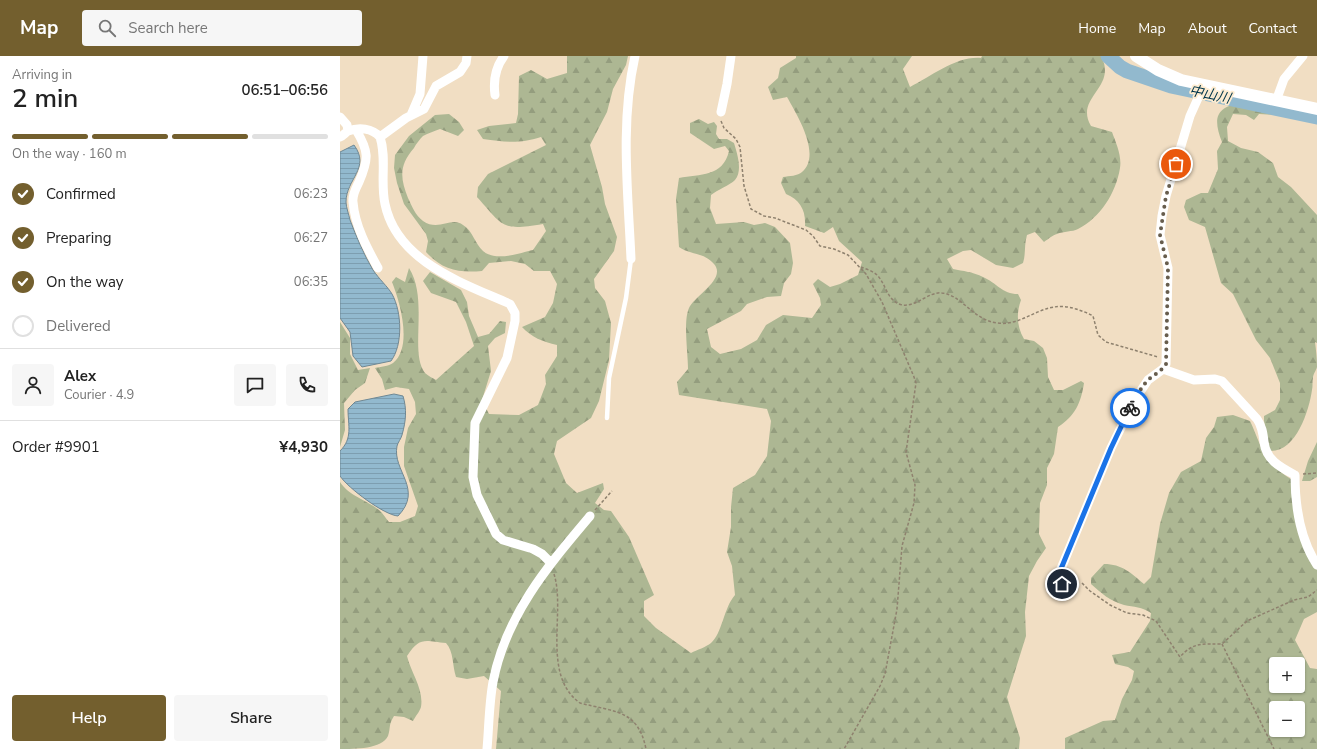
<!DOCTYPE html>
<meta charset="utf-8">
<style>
body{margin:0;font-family:"Nunito Sans","Noto Sans JP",sans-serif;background:#f6f6f6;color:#222;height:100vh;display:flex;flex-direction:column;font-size:15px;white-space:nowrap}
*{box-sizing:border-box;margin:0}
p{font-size:13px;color:#767676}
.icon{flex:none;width:22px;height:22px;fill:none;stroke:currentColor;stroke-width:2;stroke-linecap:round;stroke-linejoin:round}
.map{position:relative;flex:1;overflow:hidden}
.sheet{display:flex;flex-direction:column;background:#fff;width:340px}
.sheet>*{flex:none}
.controls{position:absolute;left:929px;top:601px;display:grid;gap:8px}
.controls a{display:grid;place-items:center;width:36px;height:36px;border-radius:4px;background:#fff;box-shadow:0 1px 3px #0004;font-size:20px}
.pin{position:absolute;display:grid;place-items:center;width:34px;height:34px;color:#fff;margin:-17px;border:2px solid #fff;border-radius:50%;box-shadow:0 1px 4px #0007}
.courier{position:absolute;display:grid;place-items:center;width:40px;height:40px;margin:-20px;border:3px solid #1a73e8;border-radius:50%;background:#fff;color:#222;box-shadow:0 1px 5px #0007}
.overview em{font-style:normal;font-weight:600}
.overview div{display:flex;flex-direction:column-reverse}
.overview{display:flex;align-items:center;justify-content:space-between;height:68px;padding:0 12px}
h1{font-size:26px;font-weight:600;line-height:30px}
.bar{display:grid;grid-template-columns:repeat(4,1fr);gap:6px 4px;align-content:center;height:48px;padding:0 12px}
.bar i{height:5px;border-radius:3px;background:#e0e0e0}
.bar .active{background:#735f2e}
.bar p{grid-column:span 4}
.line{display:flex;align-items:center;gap:10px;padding:0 12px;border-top:1px solid #e0e0e0}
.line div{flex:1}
.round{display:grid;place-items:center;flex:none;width:42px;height:42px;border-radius:4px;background:#f6f6f6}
ol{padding:0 12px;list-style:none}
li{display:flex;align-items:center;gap:12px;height:44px}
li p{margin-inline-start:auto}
li .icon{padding:4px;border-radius:50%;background:#735f2e;color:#fff;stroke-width:4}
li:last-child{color:#767676}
li i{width:22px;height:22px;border:2px solid #e0e0e0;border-radius:50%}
.cta{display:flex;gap:8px;margin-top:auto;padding:8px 12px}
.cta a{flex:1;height:46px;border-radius:4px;background:#735f2e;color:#fff;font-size:16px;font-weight:600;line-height:46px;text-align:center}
.cta a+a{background:#f6f6f6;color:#222}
header{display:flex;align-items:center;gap:24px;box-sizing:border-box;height:56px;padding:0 20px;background:#735f2e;color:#fff}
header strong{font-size:19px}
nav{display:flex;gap:22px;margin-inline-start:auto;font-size:14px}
.search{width:280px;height:36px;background:#f6f6f6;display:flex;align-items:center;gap:10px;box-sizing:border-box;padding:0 14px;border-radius:4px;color:#767676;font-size:15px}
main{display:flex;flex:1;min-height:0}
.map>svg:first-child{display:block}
.forest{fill:url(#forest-firs);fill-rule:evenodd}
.water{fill:url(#water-rules);stroke:#6f8894}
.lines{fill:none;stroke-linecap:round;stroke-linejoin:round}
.river{stroke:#92b9ce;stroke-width:15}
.path{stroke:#8e816e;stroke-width:1.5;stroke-dasharray:3 2;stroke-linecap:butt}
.service{stroke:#fff;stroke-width:4.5}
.minor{stroke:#fff;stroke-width:9}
.secondary{stroke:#fff;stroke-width:12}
.done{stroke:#675d4d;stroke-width:4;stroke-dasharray:0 7.2}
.route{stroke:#1a73e8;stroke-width:5}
.labels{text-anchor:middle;stroke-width:3.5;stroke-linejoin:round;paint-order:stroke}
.water-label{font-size:14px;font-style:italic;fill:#00364c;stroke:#feecd0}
</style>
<header>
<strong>Map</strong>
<div class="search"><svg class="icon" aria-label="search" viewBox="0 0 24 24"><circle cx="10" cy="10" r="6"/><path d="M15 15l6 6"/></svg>Search here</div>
<nav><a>Home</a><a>Map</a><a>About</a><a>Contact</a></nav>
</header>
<main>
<section class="sheet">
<div class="overview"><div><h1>2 min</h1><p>Arriving in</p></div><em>06:51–06:56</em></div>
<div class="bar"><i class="active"></i><i class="active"></i><i class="active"></i><i></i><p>On the way · 160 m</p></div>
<ol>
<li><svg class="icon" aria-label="check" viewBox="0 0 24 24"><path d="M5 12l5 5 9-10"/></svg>Confirmed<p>06:23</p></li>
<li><svg class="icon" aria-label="check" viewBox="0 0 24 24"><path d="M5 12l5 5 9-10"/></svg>Preparing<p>06:27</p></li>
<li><svg class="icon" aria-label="check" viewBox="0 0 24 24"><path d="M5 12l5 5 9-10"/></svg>On the way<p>06:35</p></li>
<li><i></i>Delivered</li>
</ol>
<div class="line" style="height:72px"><a class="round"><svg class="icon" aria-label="person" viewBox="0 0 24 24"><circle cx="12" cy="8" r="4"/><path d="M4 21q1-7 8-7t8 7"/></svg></a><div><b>Alex</b><p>Courier · 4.9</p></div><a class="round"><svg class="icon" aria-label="chat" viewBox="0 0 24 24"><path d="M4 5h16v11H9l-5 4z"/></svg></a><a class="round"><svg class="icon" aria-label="phone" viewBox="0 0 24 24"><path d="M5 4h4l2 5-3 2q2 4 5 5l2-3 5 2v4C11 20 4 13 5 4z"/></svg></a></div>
<div class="line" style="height:52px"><div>Order #9901</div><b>¥4,930</b></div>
<div class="cta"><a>Help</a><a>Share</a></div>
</section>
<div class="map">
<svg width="977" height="693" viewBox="0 0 977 693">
<defs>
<pattern id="forest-firs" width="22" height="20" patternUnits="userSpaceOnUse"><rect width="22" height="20" fill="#adb793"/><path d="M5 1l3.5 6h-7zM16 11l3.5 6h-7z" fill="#949d7e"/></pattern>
<pattern id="water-rules" width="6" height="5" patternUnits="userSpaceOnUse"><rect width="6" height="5" fill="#92b9ce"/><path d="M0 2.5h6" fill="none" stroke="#7d9eb0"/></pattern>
</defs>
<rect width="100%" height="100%" fill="#f1dec3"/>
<!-- forest -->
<path class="forest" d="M227 0H288L286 9 273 33 267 56 250 89 262 131 265 148 277 181 274 195 254 223 255 232 265 245 271 267 269 304 259 345 251 362 217 385 214 398 226 427 237 437 263 427 264 433 255 447 264 454 271 455 289 481 314 539 304 545V560L316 572 351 597C357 594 366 591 371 587 382 578 384 551 395 539L392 510 387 496 391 471V451L393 432 415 419 427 400 431 365 427 353 339 339 337 326 348 313C348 297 343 265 349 252 354 240 387 223 374 208 364 196 350 199 339 191L336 143 339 122C360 118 383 121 389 95L385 90 374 93 350 77V67L359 63 368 68 374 66 377 70 376 78 379 83H387L394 87C397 97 403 115 395 124 390 129 377 134 371 139L370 152 376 168 404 166 414 169 425 167 435 171 450 187 453 207 451 218 444 227 441 240 427 241 407 248 401 255 367 273 371 291 380 298 401 293 417 284 426 269 443 259 472 262 481 249 480 242 473 228 478 223 490 231 500 228 518 219 522 206 499 185 493 171 484 177 465 170C466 154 460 144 446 138L441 127 443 121C449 120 458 120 462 116 482 99 457 59 447 41L433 44 428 31 438 22 440 12 456 2V0H572L563 13 570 31C592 20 616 0 641 2L642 0H761C778 32 734 41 751 70L772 76C776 87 782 100 780 112 776 137 760 162 738 173 732 176 724 175 717 178 713 179 708 183 704 186L695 176 687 179C684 188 686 198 683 207L673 212 656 209 631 194 623 195 607 203 613 213C623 215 633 216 643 221 657 227 662 238 678 238L681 244C676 258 677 271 684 283L694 285 703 292 707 302 708 321 714 334H723L741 325 744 327C741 347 735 360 718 371L714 398 707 412V429L700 447 699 478 706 492 697 505 689 520 685 556 686 580 667 641 680 682 679 693H156L161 635 144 620 127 623 116 621C112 609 114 596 106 587 85 585 80 580 67 600 71 617 84 633 81 651 80 655 75 661 73 665L64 661 54 660C48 670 51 671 48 680 42 693 15 693 0 693V426C9 440 27 444 39 454 43 457 46 463 49 466H60L75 460 78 450 64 410V391L68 372 76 358 75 346 69 333 56 331 45 334 42 323 35 312C40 311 49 310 53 307 73 291 60 246 52 226L56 221 65 226 69 212C89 243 69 297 85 317 88 320 93 322 96 324L134 290 126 266 116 246 91 237 83 225 90 216 121 234 127 246 129 260 138 281 149 278 160 265 166 266 165 277 155 282 148 290 151 315 142 344 149 358 179 359 198 349 206 328 205 319 217 300V289C203 286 191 281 182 271L205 261 213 247 217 228 210 215H194L185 208 171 205 149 207 142 215C119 217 102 214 86 196L88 185 86 178 64 148 57 127 54 112 55 99 69 80 95 59 109 58 119 66 124 74 118 80 100 73C95 75 88 77 83 80 80 83 76 88 74 92 59 109 60 122 68 142 72 150 75 159 83 165 99 176 111 160 123 169 133 175 135 188 143 195 155 206 180 197 193 194L206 175 203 168C161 175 164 171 137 141L138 131 148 118 206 89 201 81C179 88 165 86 143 83L137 74 149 70 176 67 178 58 179 20 191 14 207 23 227 17Z
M901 47 939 55 938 59 919 58 914 64 906 59 893 58 887 71 888 85 901 92 918 96 933 107 938 121 951 131 977 159V287L975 286C976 294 977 302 977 311 976 315 973 318 973 322 972 326 973 330 972 334 969 355 956 396 930 395L924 365V360L935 354 940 344V327L930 302 916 284 893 238 881 227 865 171 849 164 844 151 846 144 861 137H868L878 113 877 95 882 86C873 63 875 51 901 47Z
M0 266 10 282V298L18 314 30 312 25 327 15 334 4 347 5 374 0 391Z
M893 359 910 365C924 395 921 404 951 423L963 487 977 514V556L964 563 955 584 970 612 977 613V693H725V682L763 665 775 664 782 643 792 624 794 615 788 611 775 608 772 599 790 596 810 565 811 557C802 551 794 551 784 549 770 545 761 537 751 528V522L764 508C782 508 791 517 804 528L811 521 820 468 829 437 841 416 861 405 866 382 874 371 877 361ZM936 608H958V630H936ZM936 652H958V674H936Z
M977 386V421L970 425H962L968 405Z"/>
<!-- water -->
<path class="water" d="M14 89C31 112 6 123 6 146 6 151 9 159 10 164 16 180 24 199 33 214 39 223 48 231 52 238 62 256 63 289 51 305L22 311 13 300 10 276 0 262V96Z
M54 338 63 340C67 353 66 365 62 379 61 383 58 386 57 390 52 415 84 433 58 460 44 459 8 432 0 420V395C13 382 8 370 8 353L15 346Z"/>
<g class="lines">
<!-- river -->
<path class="river" d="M768 0 780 11 787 15 831 30 977 61"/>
<!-- path -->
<path class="path" d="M381 65 384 72 396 83 400 91 404 130 411 153 424 160 435 162 466 174 473 180 480 190 494 193 508 199 526 218 542 246 574 321 576 327 566 396 575 429 574 447 562 490 557 553 545 618 540 630 504 693
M521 211C526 213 533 215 537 219 546 228 546 242 559 248 574 254 588 235 602 237 622 239 633 264 657 267 686 271 702 242 736 253 742 255 748 257 753 260L758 279 766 286 818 301
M963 418 977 417
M255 454 272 435
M214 518C226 556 201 619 240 647 274 656 298 653 306 693
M742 527 750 535 770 549 787 557 803 559 816 565 840 601C853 586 863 588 882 588L907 565 954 544 968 541 977 534
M882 588 934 693"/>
<!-- service -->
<path class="service" d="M267 362 269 322 286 242 291 203"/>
<!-- minor -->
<path class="minor" d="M155 39C153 24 155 12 164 0
M936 45 944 23 963 0
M381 56 387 28 391 0
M71 59 80 38 83 0
M0 61 7 69 8 75
M16 74C29 95 29 103 19 126 16 132 12 139 13 146 15 170 27 192 38 212
M0 81C3 80 5 77 8 75 19 71 32 72 40 81 47 102 40 126 45 148 57 206 123 227 170 248L175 257V265L167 302 135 367 133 421 137 439 156 478 163 484 193 493 202 498 210 506
M40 81 66 62 84 53 96 30 120 16 126 7 127 0
M291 203C288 135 280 67 295 0
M823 313 854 324 875 323 882 325 917 363C922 370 923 377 924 386 926 404 940 411 955 419 955 449 960 483 977 509
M735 529 722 528 718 520 771 392 794 345 808 324 823 313 826 308 828 212 820 179 822 160 826 140 850 60 859 40 862 29
M147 693C149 671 149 648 153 626 166 559 207 511 250 460"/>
<!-- secondary -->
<path class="secondary" d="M796 0 818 14 841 24 977 53"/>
</g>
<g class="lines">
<!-- done -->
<path class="done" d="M790 352C795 343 800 333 807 325 813 319 821 316 826 308L828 212 820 179 826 140 836 108"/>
<!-- route -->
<path class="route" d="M722 528 718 520 771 392 790 352"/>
</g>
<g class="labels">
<!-- water labels -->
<g class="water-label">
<text transform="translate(870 38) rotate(12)" y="5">中山川</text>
</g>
</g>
</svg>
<div class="controls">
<a>+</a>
<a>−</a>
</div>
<div class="pin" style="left:836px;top:108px;background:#ea580c"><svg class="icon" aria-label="bag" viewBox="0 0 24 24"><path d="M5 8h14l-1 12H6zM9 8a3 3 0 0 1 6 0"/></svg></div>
<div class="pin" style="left:722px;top:528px;background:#1f2937"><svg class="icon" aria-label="home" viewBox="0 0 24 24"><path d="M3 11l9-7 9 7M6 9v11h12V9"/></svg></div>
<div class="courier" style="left:790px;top:352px"><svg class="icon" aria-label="bike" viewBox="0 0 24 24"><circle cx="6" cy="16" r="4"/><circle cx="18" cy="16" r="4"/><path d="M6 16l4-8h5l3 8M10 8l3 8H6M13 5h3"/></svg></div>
</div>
</main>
